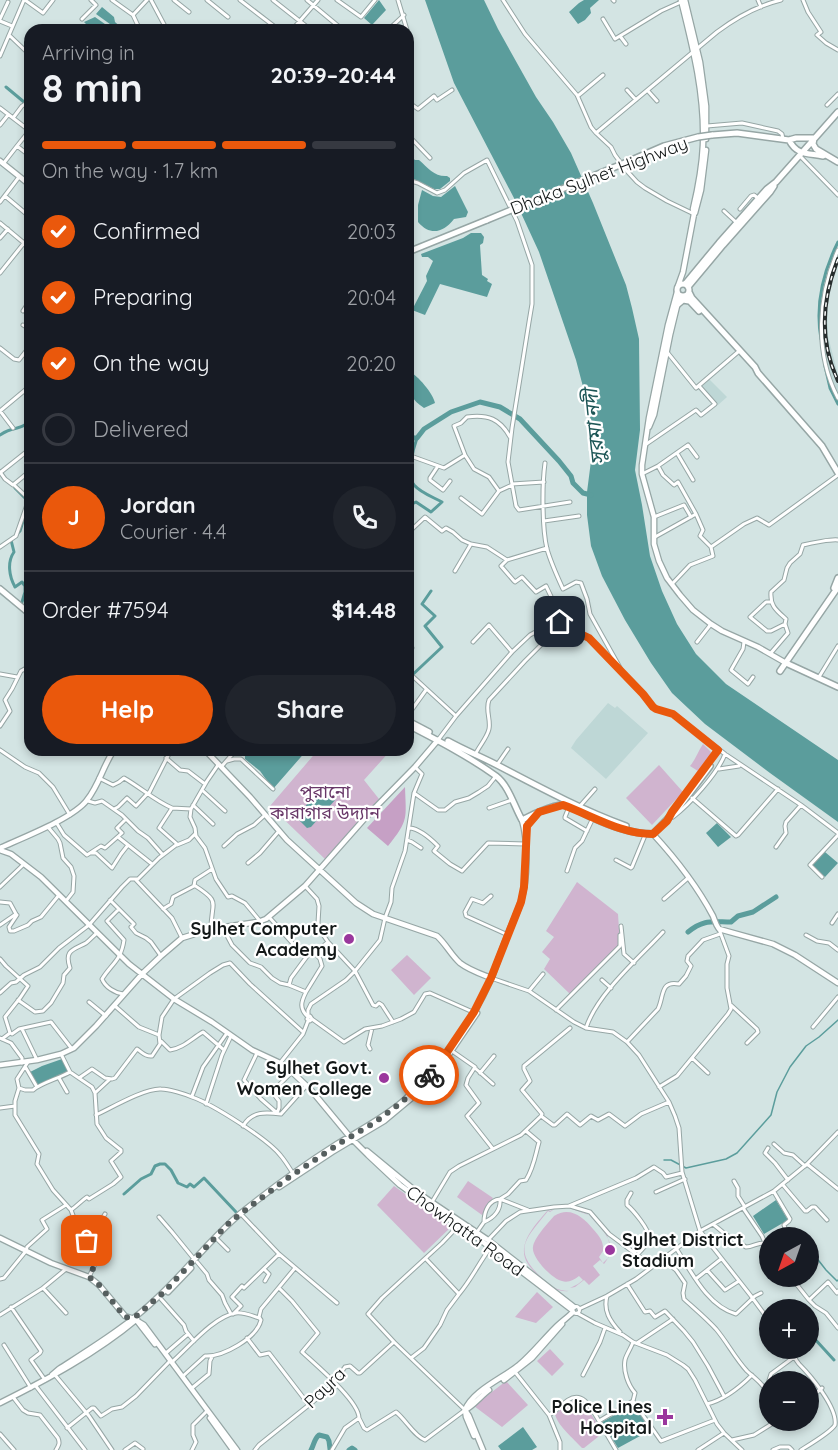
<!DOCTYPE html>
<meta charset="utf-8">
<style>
body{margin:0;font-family:Quicksand,"Noto Sans Bengali",sans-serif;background:#20242c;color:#f1f3f6;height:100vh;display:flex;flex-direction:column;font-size:22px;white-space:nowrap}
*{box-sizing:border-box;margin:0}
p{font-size:20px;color:#9ea1a6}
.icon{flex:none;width:33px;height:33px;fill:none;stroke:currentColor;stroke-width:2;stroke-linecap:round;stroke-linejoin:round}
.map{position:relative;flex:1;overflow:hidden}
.details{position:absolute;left:24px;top:24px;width:390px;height:732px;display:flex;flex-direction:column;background:#171b24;border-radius:18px;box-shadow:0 3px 9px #0003}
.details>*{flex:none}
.needle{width:39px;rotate:220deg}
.tools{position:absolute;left:759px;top:1227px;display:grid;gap:12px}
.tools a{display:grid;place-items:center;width:60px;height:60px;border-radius:50%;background:#171b24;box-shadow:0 3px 9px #0003;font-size:30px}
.pin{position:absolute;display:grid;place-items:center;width:51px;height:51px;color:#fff;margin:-26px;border-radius:12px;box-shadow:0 3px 9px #0006}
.courier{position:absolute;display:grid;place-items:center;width:60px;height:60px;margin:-30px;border:4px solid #ea580c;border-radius:50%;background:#fff;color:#222;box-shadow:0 2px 8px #0007}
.head em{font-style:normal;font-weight:700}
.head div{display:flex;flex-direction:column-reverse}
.head{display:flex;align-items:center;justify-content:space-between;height:102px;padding:0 18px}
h1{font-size:39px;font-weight:700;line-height:45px}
.bar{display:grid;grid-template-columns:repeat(4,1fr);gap:9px 6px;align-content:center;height:72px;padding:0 18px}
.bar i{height:8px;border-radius:4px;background:#363941}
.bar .selected{background:#ea580c}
.bar p{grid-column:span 4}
.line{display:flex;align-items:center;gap:15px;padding:0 18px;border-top:2px solid #363941}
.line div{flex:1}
.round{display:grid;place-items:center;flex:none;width:63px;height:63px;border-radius:32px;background:#20242c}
ol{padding:0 18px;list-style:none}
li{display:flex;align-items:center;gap:18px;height:66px}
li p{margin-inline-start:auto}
li .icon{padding:6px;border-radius:50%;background:#ea580c;color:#fff;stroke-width:4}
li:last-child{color:#9ea1a6}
li i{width:33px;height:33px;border:3px solid #363941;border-radius:50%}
.primary-button{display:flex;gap:12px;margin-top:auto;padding:12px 18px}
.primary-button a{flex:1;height:69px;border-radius:36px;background:#ea580c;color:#fff;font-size:24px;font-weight:700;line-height:69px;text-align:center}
.primary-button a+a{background:#20242c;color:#f1f3f6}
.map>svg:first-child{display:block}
.built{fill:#bed7d6}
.green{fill:#d0b4cf;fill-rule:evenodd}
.forest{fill:#c6a0c5}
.water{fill:#5b9d9c}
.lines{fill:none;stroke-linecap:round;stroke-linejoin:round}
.stream{stroke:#5b9d9c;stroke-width:1.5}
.canal{stroke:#5b9d9c;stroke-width:3}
.river{stroke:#5b9d9c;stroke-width:5}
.minor-casing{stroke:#96a6a5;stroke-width:5}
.major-casing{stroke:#96a6a5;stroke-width:7}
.highway-casing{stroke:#96a6a5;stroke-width:8}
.minor{stroke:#fff;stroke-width:3}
.major{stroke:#fff;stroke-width:4.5}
.highway{stroke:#fff;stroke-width:5}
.rail-casing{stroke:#272d2d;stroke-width:4}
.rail{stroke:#fff;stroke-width:1.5;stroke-dasharray:4.5;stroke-linecap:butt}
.highway-bridge-casing{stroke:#96a6a5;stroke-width:8;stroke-linecap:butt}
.highway-bridge{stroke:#fff;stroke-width:5}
.done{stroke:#565f5f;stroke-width:6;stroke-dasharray:0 10.8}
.route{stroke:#ea580c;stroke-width:8}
.poi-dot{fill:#9a379d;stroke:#fff;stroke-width:2}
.labels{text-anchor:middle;stroke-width:4.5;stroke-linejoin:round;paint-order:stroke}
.street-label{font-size:18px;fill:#131818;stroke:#fff}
.park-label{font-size:18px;fill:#683768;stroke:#fff}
.poi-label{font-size:18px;font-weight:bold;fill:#131818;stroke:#fff;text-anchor:end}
.water-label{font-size:20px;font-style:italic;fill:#1c5555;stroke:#fff}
</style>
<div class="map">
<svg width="838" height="1450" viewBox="0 0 838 1450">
<rect width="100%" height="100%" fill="#d3e4e3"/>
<!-- built -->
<path class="built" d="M824 301 827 302 828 336 838 375V396L829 374 824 348 823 330Z
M709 379 727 397 718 405 702 386Z
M608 703 615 708 617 706 648 733 606 779 571 748 576 740Z"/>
<!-- green -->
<path class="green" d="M703 744 711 752 709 757 698 771 690 766C696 759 698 751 703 744Z
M318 750H391L364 780 379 799 326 860 270 806Z
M659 765 683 792 652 825 626 798Z
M577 882 618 914 620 944 570 994 544 969 550 959 542 952 554 937 546 931Z
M407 955 431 978 414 995 391 970Z
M468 1181 493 1198 482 1215 457 1197Z
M394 1186 451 1227 424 1253 377 1205Z
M567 1207C574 1209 583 1211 589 1215 593 1217 596 1223 599 1226 610 1239 616 1249 604 1264L600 1260 593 1266 600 1275 589 1285 584 1280 575 1287 570 1288V1291C556 1292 551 1287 541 1278 537 1274 531 1269 528 1264 515 1245 536 1224 548 1210L550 1211 556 1208ZM566 1207 589 1215 607 1235 610 1246V1252L609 1257 603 1263 599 1257 603 1251C604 1241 599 1236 593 1229 583 1217 570 1206 554 1216 548 1223 534 1238 533 1247 531 1257 552 1279 562 1281 568 1283 574 1280 579 1276L583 1280 578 1284 570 1288V1291C556 1291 551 1286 541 1277 511 1249 527 1238 548 1211L550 1212 556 1208Z
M537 1292 553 1307 536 1323 515 1317Z
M550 1349 564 1364 552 1376 537 1361Z
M506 1381 528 1405 502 1427 474 1406Z
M578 1399 585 1404 603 1433 584 1448H582C574 1439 557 1425 555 1414L571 1402Z"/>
<!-- forest -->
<path class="forest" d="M405 787C406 819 409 820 388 846L367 828Z"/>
<!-- water -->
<path class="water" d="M379 0 386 10 372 25 364 18Z
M425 0H484L498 29 536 97 553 122 571 153 593 203 626 285 632 308 639 339 640 430 635 470 642 505 650 556 662 591 677 624 696 654 726 684 838 760V822L770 773 705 724 672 693 651 663 625 620 602 576 591 546 587 515V492L591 461 593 433 587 402 576 360 539 252 515 200 454 83Z
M584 0H599L590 8 591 13 585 20 578 24 569 12 579 3Z
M102 7 114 17 115 22 124 30 91 29 84 22 95 17 112 29 114 27 96 14Z
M408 154 415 160H419C428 168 435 177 447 176L450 178V181L440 189H434L408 176Z
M455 186 468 212 466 217 454 219C443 233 430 236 418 222V205L422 190 433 196 441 197Z
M471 233H481L484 237 483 243 480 245 482 275 488 279 487 281 492 284 487 297 440 284 425 315 412 310 427 281 426 276 433 261 428 257H422L421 254 463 238Z
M409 371C418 376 433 393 435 403L424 408C409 398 406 388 409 371Z
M245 750H307L273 789 260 771 245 759Z
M323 786 336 799 311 827 307 828 296 817Z
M717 823 731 837 718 847 706 833Z
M825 852 838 863 825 877 811 864Z
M62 1059 69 1071 55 1079 38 1085 30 1072 42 1066Z
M776 1200 788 1220 764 1234 753 1216Z
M634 1404 651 1430 618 1448 602 1422Z
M523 1427 537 1447 532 1450H501L498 1446Z"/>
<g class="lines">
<!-- stream -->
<path class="stream" d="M664 1160H671L686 1168 726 1159 737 1153 771 1115 777 1092 790 1067 806 1046 819 1037 838 1020
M808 1247 826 1270 837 1281 838 1280"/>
<!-- canal -->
<path class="canal" d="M6 87 30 107
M821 339C815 305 823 272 838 242
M825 366 830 388 838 404
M0 435C19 421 32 437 27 403H30
M15 488 27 500 28 503
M408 506 416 502 431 512 442 502C433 497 421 493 414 485 406 475 413 449 417 438
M17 534 20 531 23 521
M12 538 11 540 14 552C7 562 9 576 15 587L22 582 25 586V592L22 602
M408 679 442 647 425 626 435 616 422 604 431 591
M124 1194 141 1179 151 1174 155 1166 160 1164H165L171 1170 178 1183 187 1187 190 1184 194 1187 204 1178 236 1212
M808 1340 813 1337 834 1360
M793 1351 797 1348"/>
<!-- river -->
<path class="river" d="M408 430 413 438H417L424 429 451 412 480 402 500 407 520 419 559 461 571 476 573 483 583 493 591 495
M688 932C704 919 712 922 731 922L738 916 753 912 776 897
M311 1450C314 1445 314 1439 319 1435L327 1437 329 1441 330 1449
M349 1450 352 1448 355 1450"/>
<!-- minor casing -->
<g class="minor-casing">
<path id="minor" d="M25 0 43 13 53 0
M112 0 133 15
M151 0 167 30
M174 0 189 12
M207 0 228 17
M240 0 279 30
M273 0 311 30
M307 0 343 30
M337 0 361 17 375 0
M398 0 407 30
M503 0 525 34 577 95 591 127 596 133 611 147 615 155 626 170 637 182 645 188 667 201 694 214
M613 0 614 1
M758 0 761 7
M803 0 808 12 821 32 817 35 826 43 838 50
M0 19 8 2
M82 19 96 5 91 0
M603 19 615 39 661 11 681 2
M0 21 12 26
M140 30 133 15 147 0
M292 30 318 0
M388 30 404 15
M9 35 30 55
M620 36 626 44
M0 56 24 0
M627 90 636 100
M648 91 657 101
M579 95 603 75
M408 102 418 109 434 96 437 100 452 90
M827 105 838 94
M0 108 30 131
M13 118 22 106 30 101
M0 125 8 115
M707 126 742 123 778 131 782 134 783 139
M596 133 717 32C737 17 756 6 781 0
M408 135 430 158
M17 146 29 131
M800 156 838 195
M3 164 17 146 30 156
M408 180 418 183 437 193 445 190 464 173 487 160 517 221 532 265V304L529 322 512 428 508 462 516 506 519 510 570 502
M5 196 30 217
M0 202 19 177
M740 209 751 196 754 195 759 199
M724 211 737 223
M0 223 24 243 30 236
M0 238 8 229
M838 250C818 296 814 353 838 398
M0 273 24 243 30 248
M23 311 27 305 30 294
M23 325 30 329
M0 348 14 359 19 360 30 346
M667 352 696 388 738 352
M0 411 30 386
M0 411 13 428
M645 445 696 410 701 415 715 404 699 386
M677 453 693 480
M408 455 444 468 465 455 474 469 489 477 499 491 512 485
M465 455 454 426 461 423 467 417C488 414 500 419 510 437
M545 463C542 485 542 528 547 549 551 563 557 576 563 589L576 582 581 583 587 599 590 614 623 673 643 694 653 707 656 709 673 714 725 754 801 805 838 833
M438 466 430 478V480L443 490 450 481
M658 466 663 475 674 485 678 482 696 514
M0 472 5 479 13 485 30 471
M1 472 30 449
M642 474 658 466 688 445 697 457
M512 484 544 482
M461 498 482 514 499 491
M654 517 684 505 691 517
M544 521 579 516
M408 533 425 517 442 531 446 528 453 532 462 540 471 544 487 547 507 560 547 548
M655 537 696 514 703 530 700 536 711 547 744 524 757 518 769 525 838 475
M0 547 16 536 29 499 14 485
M507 560 501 566 514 581 515 582 522 577 536 592 546 586 556 607 559 619
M455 571 471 544
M672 584 690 565 713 556 711 547
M771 602H766L750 617 767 631H771L785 624 786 619C776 610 770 606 771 592L784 580 787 568 790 563 800 554 803 545C811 543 832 539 838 540
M473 642 489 625 512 652
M697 642 711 624
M744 642 743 649 731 670 748 684 753 677
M770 654 788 633 785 624
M408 655 412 648
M408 672 456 716
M0 674 17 677
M819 677 838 646
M408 715 426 690
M0 726 10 711 5 700 12 689 21 671 30 666
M438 740 456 716 512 652 530 635 559 619C563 626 568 627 575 630 593 639 606 655 620 669
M0 750 25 767 39 773 53 787 70 815
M475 755C479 746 487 738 489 729 491 719 485 710 489 700L525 661 551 635 554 628 560 622
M166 758 180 770 188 771 205 784
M227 761 234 759H241L273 789
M497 765 508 749
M222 766 236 750
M719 769 739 766
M99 778 113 785 119 782 124 778C140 787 155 801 172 808
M202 790 225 811
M149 793 171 750
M414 793 438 810H445L455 802 469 798 479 792 488 786 496 776
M692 798 736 836 738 835 778 789
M88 801 95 803 102 801 122 815 138 831 148 838 163 855
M193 805 213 824
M580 806 595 789
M569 807 565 817V818L587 831
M489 808 512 800
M114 809 118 807 127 798 136 806 148 793
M191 809 190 817 195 828 196 836 205 848 216 879 228 897 232 896 245 903 260 921
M674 809 718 750
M673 817C689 805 718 773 725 754
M56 822 64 835 87 855 101 846 105 848 122 833 117 828 126 819
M48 827 58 839 60 843 63 858 71 867 74 876 73 892 66 901
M410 828C420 829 431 839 438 846L434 851 450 864 462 871 488 843 525 844
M118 837 152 864
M407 840 412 842 421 848
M177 845 189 840 195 834
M224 846 237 834 254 825 265 815
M776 847 786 833 785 826 786 822 801 805
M92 853H96L112 868 121 854 128 845
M616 860 631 868 632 867 646 833
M248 863 260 853 279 831
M567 871 575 848 582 841 593 818
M822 877 810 865 838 835
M136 880 172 918 182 938
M194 885C222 903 211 901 211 929
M305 886 317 899 319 906 318 923 320 930 328 942 355 971 373 1005 376 1006 379 1003 382 1005 393 1022
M0 887 24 864
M491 896 483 903 472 899 465 912 466 916 508 935
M664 899 688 878
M110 900 134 924 131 927 136 933 146 938 151 942 161 956
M0 902 10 903 16 914
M119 909 107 921 124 940C121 961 112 963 102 979 105 987 115 993 123 994
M163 909 171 904 173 897 194 886 195 880 212 869
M269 917 295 946 308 955 315 953 328 942
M832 923 838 914
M0 925 16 914 17 915 9 927 10 931H14L28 925 32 921 41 917 59 895
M621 926 624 954 634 963
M223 928 232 945 250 963 261 967 272 978 280 983 289 985 306 992 322 966 320 959 315 953
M806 935 817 941 829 943 838 950
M0 959 6 966 28 986 20 998 5 1017 10 1033 2 1039
M491 978 529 991 574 1022 586 1028 613 1032 627 1042 639 1055 669 1102 675 1116 679 1128 682 1172 700 1231 751 1296 770 1322
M602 980 611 988
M289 985 291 978 308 955
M529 991 543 974
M306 992C301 1002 299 1008 308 1017
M0 993 11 983 16 982 24 975 40 967 59 948 89 925 122 887 130 879H138L159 858 176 845 177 844 159 828 172 808 191 809 207 781 218 765
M18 1000 35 1012 43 1011 51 1003 63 983 64 975 70 968C64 950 73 950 86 943 90 940 93 936 97 933
M89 1002 106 1016
M731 1005 757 1029 758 1032 747 1043
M115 1006 139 1027 159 1035
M556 1010 620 946V935
M310 1016 312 1019 310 1021 307 1019Z
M308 1017V1010L311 1004 346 980 355 971 380 940 385 918 391 902 392 888 405 851 414 793 422 774 415 767
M312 1019 344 1042 365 1029 382 1026 401 1019 414 1012 425 994 430 993 475 1013
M813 1027 838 997
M586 1028C597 994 639 958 663 932
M22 1029 37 1060
M10 1033 12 1034 19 1029 51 1022 72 1049
M0 1038 11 1043 22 1058V1063
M161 1041 170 1050C183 1048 191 1039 203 1032L224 1050
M627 1042 658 1009C664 997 660 980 679 984L686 976 691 966 687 961 688 956 703 940 720 934
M370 1049 368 1045 372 1028
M452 1051 475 1067 468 1078 466 1085 479 1103 467 1116 493 1149
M257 1053 244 1080 261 1099 277 1113
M61 1054 70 1072 92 1087 95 1093 97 1124 106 1138 121 1150V1152L111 1161 121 1177 113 1184 89 1199 87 1197C81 1201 77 1206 71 1210
M692 1058 708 1073
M28 1062 17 1079 19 1088 15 1101V1115L39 1154 37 1164 53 1190 71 1210 86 1250 94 1259 95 1264 89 1277
M280 1063 303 1034 308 1021
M26 1068 37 1087
M475 1068 493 1084
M480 1073 494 1056
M59 1078 67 1092
M79 1078 92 1069 105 1078 112 1079 115 1078 137 1049C142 1052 145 1057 152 1056L160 1044 159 1035 162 1017 174 999 210 973 223 965 230 963 250 984 303 1032
M659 1087 677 1076 728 1014 731 1009 727 988V964L729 956 719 929
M19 1088 25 1090H33C41 1083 60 1078 70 1072
M95 1093 109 1080
M192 1096 203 1067 227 1033
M206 1104 222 1055 231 1036
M0 1108 15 1106
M277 1113 279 1108V1101L272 1092 291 1073
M96 1115C111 1108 145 1088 161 1089 169 1089 185 1094 192 1097 212 1104 268 1139 281 1156 286 1162 290 1169 294 1175
M541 1116 553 1125H555L567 1114 580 1125 591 1116 598 1120 609 1114 625 1126 641 1114 669 1102
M541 1116 542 1114 522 1090 530 1081 524 1069V1066L570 1028
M243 1126C252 1111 265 1112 281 1114L306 1086
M774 1144 784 1153 793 1155 805 1166
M768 1148 765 1153 775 1163 788 1180
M807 1164 838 1189
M734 1181 738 1188V1196L745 1207
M783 1185 805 1211H807L812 1207H815L827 1220
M656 1192 685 1179
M774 1192 790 1219 789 1221 784 1225 786 1231
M631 1193 627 1200V1205C633 1210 650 1230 649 1238 649 1244 641 1250 638 1254
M500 1199 508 1194 520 1181 526 1180C534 1167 535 1156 539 1142L526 1131
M500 1199C501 1210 494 1218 484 1222 484 1211 489 1200 500 1199Z
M500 1199 528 1210
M432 1202 450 1172 459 1166 521 1135 541 1116
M569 1206 636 1178 654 1167 663 1173 666 1177 682 1173
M743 1208 762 1236 765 1243
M240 1213 279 1254 337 1303
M159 1217 172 1232 194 1259
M713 1224 725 1234 746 1247C753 1247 758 1242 765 1243L770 1249
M477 1232 484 1222
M217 1239 228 1250
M488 1240 506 1221 520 1212 554 1207 570 1206 590 1212 609 1234 652 1266
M84 1244 96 1229 105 1214
M676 1248C691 1271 707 1306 736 1314L755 1296 761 1293
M661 1258 676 1270 685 1283 683 1293 684 1299C695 1309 706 1318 716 1329 727 1342 735 1358 747 1371 757 1380 762 1383 770 1396
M197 1262 207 1274 209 1280 222 1295 225 1303 231 1314
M264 1269 269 1274 265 1281
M707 1270 725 1290 739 1281
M790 1276 809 1300 815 1306 826 1313 838 1328
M697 1278 721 1259
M0 1279 4 1278 26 1251 27 1247 47 1229 42 1220 66 1205
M627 1284 645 1312 650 1311 655 1317 665 1311 684 1331 693 1342 708 1366 724 1396
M43 1288 66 1313
M279 1288 292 1301 318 1333 302 1352C316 1365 359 1401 359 1418L345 1428 332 1450
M459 1294C471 1280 479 1263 490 1248
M607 1296C603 1311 610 1321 620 1332
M161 1299 184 1325 186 1331 194 1341
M809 1300 828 1282 837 1293 838 1291
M572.5 1310a3.5 3.5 0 1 1 7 0a3.5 3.5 0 1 1-7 0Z
M11 1307 41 1351 40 1353 31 1360 45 1380
M579 1309 607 1296 636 1279 700 1231 774 1191 807 1164 838 1132
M577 1313 595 1323 623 1335 633 1342 667 1355 683 1365 688 1369 695 1380 717 1424 724 1433 742 1450
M233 1314 241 1306 232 1297 242 1286 244 1288 279 1254
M0 1315 43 1288 66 1269
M247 1338 260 1355 269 1353 309 1405
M637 1343 673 1319
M4 1345 31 1388
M788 1348C792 1353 795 1359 799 1364 810 1375 838 1408 835 1425 831 1432 809 1445 801 1450
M166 1353 188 1334
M411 1358 424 1348 440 1325 447 1310 459 1294 426 1259
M172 1362C188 1348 214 1316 236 1313 243 1312 253 1316 259 1318
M515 1372 549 1415C557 1411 561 1405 568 1400 584 1390 592 1410 599 1421
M55 1375 89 1416 112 1450
M583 1375 600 1342 605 1328
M183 1376 205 1356C223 1357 257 1338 261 1320L259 1317 261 1309 295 1268
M35 1385 85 1450
M192 1388 209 1374 210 1361 212 1357
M13 1397 23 1410 28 1413 40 1415 58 1438C60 1443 59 1445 56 1450
M808 1400 822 1388
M633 1401 661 1441 715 1420
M770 1402 765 1393 771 1374 794 1357
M707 1404C724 1400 740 1387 752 1375
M549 1415 560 1442V1450
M359 1418 364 1428 367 1430 396 1412C406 1420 414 1436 425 1440L465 1410 394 1342 368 1314 382 1298 442 1243 459 1225
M67 1428 92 1408H94L101 1416 112 1409 122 1407 136 1396 169 1362
M0 1434 14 1450
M732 1440 754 1435 778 1420
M125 1450 135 1443 143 1449
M192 1450 196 1442 193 1435V1425L206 1412
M255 1450 259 1445 330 1388 345 1367 350 1366 358 1373H360L394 1342
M616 1450 599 1421 633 1401 635 1393C628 1385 623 1371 625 1360 626 1355 631 1348 633 1342
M698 1450 724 1433
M773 1450 780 1447H789L792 1450"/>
</g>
<!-- major casing -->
<g class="major-casing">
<path id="major" d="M685 0 700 62 706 106V139
M0 161 30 185
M695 213 701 190 706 150
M678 286 683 272 694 214 693 209C698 188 702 167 703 145 705 95 693 48 681 0
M677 292 668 325 649 418 642 465V474L654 517V544L659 561 667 578 680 595 693 610 711 624 722 631 758 647 786 663
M649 427 654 415 670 335 678 302 681 296
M205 750 250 797 287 840 356 903 373 914 437 936C446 944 451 955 460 963 469 970 481 974 491 978
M526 829 527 826 539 812
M653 834C676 859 697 886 713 916 715 921 716 925 719 929L773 944 795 955 838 983
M0 848C22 838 74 818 87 800 99 785 103 766 114 750
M0 850 11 854 41 877 129 964 174 999 212 1022 252 1050 280 1063 292 1072 311 1090 350 1137 368 1155 400 1185 429 1206 475 1236 572 1310
M0 1065 37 1060 61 1054 74 1048 96 1026 142 974 161 956 182 938 211 929 258 922 266 919 305 886 366 817 415 767 438 740
M441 1066 477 1013
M367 1151 418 1193 488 1240 574 1307
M279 1187 332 1152 384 1121 414 1096 434 1074
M0 1238 51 1263 89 1277 99 1285 125 1316 134 1319 144 1325 237 1450
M168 1292 191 1268
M138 1322 155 1344
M52 1375 59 1369C93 1347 129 1325 158 1297 187 1270 211 1238 241 1213 272 1188 304 1165 337 1144 360 1130 382 1119 402 1102 438 1072 473 1020 492 977 497 963 502 949 508 934 512 923 518 912 521 901 528 878 528 841 522 820
M504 1380 532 1358 562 1324
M0 1403C48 1379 95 1354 137 1319
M465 1410C472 1391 503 1378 519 1365 532 1354 543 1340 555 1328 561 1322 567 1318 573 1312
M465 1410C472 1407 482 1395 489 1390
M465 1410 469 1416 483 1450
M465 1410 466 1417 474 1436
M210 1418 233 1450"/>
</g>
<!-- highway casing -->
<g class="highway-casing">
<path id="highway" d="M712 135 737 133 789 140 796 138H814L813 144 816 149 838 162
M789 140C797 156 809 153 823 156
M627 162 664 146 698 137
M408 252 487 220
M677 290a6 6 0 1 1 12 0a6 6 0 1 1-12 0Z
M685 284 719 243 767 189 776 182 838 112
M688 287 723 245 770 192 774 186
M689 292 692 298 755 367 758 373 822 446 838 473
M685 296 699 311
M677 305 683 300 689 301
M834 588 838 578
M0 589 30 614
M786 663 838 687
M780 671 838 587
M408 721 429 732
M408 725C439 741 468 756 496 776 509 786 514 806 522 820 534 814 547 807 561 805 570 804 582 813 591 817 610 826 633 834 653 834L680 806 710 766
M448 741C464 750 482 757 499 766 541 788 582 810 626 826"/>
</g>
<!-- minor -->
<use href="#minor" class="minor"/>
<!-- major -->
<use href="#major" class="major"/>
<!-- highway -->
<use href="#highway" class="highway"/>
<!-- rail casing -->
<g class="rail-casing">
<path id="rail" d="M838 259C822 299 819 341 838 381"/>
</g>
<!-- rail -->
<use href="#rail" class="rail"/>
<!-- highway-bridge casing -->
<g class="highway-bridge-casing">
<path id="highway-bridge" d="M698 137 712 135
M487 220 627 162"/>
</g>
<!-- highway-bridge -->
<use href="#highway-bridge" class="highway-bridge"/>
</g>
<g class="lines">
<!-- done -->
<path class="done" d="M87 1241 84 1244C91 1259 100 1257 89 1277L99 1285 125 1317 134 1318 165 1291 227 1225 240 1214 288 1178 340 1143 374 1123 402 1102 429 1075"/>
<!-- route -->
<path class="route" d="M429 1075 441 1061 474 1012 491 978 521 902 524 887 527 826 539 812 563 805C593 816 621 834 653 834L667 821 672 812 718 750 673 714 656 709 653 707 643 694 589 638 564 626 560 622"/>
</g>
<!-- markers -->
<g class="poi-dot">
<circle cx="349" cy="939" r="6"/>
<circle cx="384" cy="1078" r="6"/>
<circle cx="610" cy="1250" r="6"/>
<path d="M662 1408h6v6h6v6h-6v6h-6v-6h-6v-6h6z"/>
</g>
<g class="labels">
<!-- street labels -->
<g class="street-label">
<text transform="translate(599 176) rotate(-21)" y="6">Dhaka Sylhet Highway</text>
<text transform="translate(465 1231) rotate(36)" y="6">Chowhatta Road</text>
<text transform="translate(325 1388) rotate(-44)" y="6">Payra</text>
</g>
<!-- park labels -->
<g class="park-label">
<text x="325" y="798">পুরানো<tspan x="325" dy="21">কারাগার উদ্যান</tspan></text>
</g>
<!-- poi labels -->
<g class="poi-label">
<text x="337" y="935">Sylhet Computer<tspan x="337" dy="21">Academy</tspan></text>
<text x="372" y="1074">Sylhet Govt.<tspan x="372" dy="21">Women College</tspan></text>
<text x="622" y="1246" text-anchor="start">Sylhet District<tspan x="622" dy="21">Stadium</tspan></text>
<text x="652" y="1413">Police Lines<tspan x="652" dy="21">Hospital</tspan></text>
</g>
<!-- water labels -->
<g class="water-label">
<text transform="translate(594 427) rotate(-96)" y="7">সুরমা নদী</text>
</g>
</g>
</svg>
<div class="tools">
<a><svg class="needle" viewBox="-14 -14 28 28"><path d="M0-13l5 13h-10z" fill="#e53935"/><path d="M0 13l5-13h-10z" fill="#9ea1a6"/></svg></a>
<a>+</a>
<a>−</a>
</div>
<div class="pin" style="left:87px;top:1241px;background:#ea580c"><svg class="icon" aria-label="bag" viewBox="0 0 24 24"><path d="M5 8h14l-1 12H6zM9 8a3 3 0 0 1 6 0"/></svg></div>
<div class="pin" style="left:560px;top:622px;background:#1f2937"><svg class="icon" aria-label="home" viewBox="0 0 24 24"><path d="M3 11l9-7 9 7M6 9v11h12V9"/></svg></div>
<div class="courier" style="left:429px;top:1075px"><svg class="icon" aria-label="bike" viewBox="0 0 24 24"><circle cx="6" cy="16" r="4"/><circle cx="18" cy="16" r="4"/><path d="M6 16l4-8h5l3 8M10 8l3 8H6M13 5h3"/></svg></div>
<section class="details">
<div class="head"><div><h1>8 min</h1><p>Arriving in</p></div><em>20:39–20:44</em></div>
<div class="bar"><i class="selected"></i><i class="selected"></i><i class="selected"></i><i></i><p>On the way · 1.7 km</p></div>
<ol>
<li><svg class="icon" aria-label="check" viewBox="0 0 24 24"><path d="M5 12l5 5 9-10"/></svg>Confirmed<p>20:03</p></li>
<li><svg class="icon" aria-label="check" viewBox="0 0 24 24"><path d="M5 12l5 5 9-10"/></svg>Preparing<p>20:04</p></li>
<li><svg class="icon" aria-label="check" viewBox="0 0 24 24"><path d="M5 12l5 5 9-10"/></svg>On the way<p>20:20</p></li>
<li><i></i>Delivered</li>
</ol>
<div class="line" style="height:108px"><b class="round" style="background:#ea580c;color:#fff">J</b><div><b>Jordan</b><p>Courier · 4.4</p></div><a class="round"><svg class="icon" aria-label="phone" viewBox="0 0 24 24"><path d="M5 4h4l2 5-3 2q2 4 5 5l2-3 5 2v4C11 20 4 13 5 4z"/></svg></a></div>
<div class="line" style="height:78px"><div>Order #7594</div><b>$14.48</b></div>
<div class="primary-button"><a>Help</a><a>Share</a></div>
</section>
</div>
